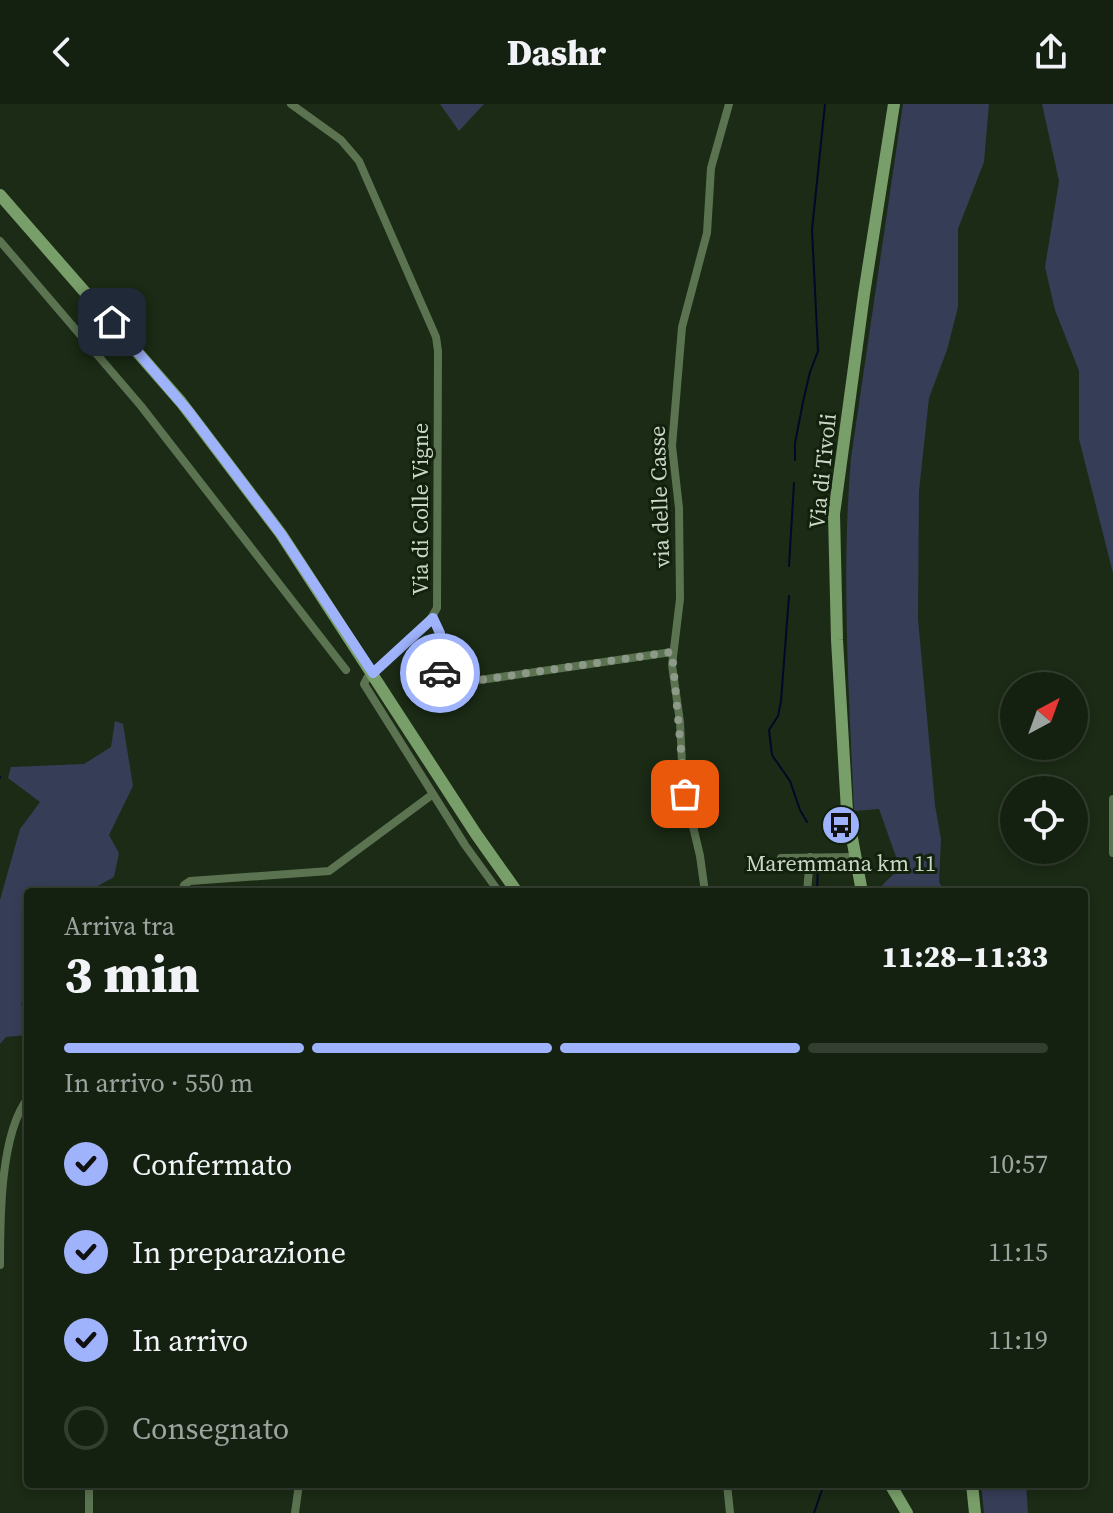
<!DOCTYPE html>
<html lang="it">
<meta charset="utf-8">
<style>
body{margin:0;font-family:"Source Serif 4",serif;background:#212d1e;color:#f1f3f6;height:100vh;display:flex;flex-direction:column;font-size:30px;white-space:nowrap}
*{box-sizing:border-box;margin:0}
p{font-size:26px;color:#9da39f}
.icon{flex:none;width:44px;height:44px;fill:none;stroke:currentColor;stroke-width:2;stroke-linecap:round;stroke-linejoin:round}
.map{position:relative;flex:1;overflow:hidden}
.panel{position:absolute;left:24px;top:784px;width:1064px;height:600px;display:flex;flex-direction:column;background:#142010;border-radius:8px;box-shadow:0 4px 12px #0003,0 0 0 2px #333e30}
.panel>*{flex:none}
.needle{width:52px;rotate:41deg}
.buttons{position:absolute;left:1000px;top:568px;display:grid;gap:16px}
.buttons a{display:grid;place-items:center;width:88px;height:88px;border-radius:50%;background:#142010;box-shadow:0 4px 12px #0003,0 0 0 2px #333e30;font-size:40px}
.pin{position:absolute;display:grid;place-items:center;width:68px;height:68px;color:#fff;margin:-34px;border-radius:16px;box-shadow:0 4px 12px #0006}
.courier{position:absolute;display:grid;place-items:center;width:80px;height:80px;margin:-40px;border:6px solid #9fb3fd;border-radius:50%;background:#fff;color:#222;box-shadow:0 2px 10px #0007}
.headline em{font-style:normal;font-weight:800}
.headline div{display:flex;flex-direction:column-reverse}
.headline{display:flex;align-items:center;justify-content:space-between;height:136px;padding:0 40px}
h1{font-size:52px;font-weight:800;line-height:60px}
.bar{display:grid;grid-template-columns:repeat(4,1fr);gap:12px 8px;align-content:center;height:96px;padding:0 40px}
.bar i{height:10px;border-radius:6px;background:#333e30}
.bar .current{background:#9fb3fd}
.bar p{grid-column:span 4}
ol{padding:0 40px;list-style:none}
li{display:flex;align-items:center;gap:24px;height:88px}
li p{margin-inline-start:auto}
li .icon{padding:8px;border-radius:50%;background:#9fb3fd;color:#111;stroke-width:4}
li:last-child{color:#9da39f}
li i{width:44px;height:44px;border:4px solid #333e30;border-radius:50%}
header{display:flex;justify-content:space-between;align-items:center;height:104px;padding:0 40px;background:#142010;font-size:36px;font-weight:800}
.map>svg:first-child{display:block}
.green{fill:#363d57}
.lines{fill:none;stroke-linecap:round;stroke-linejoin:round}
.stream{stroke:#050729;stroke-width:2}
.street{stroke:#5b7351;stroke-width:8}
.secondary{stroke:#789e69;stroke-width:12}
.done{stroke:#8e9a89;stroke-width:8;stroke-dasharray:0 14.4}
.route{stroke:#9fb3fd;stroke-width:10}
.labels{text-anchor:middle;stroke-width:6;stroke-linejoin:round;paint-order:stroke}
.street-label{font-size:22px;fill:#ccd6c8;stroke:#12210c}
.poi-label{font-size:22px;fill:#ccd6c8;stroke:#12210c}
</style>
<header><svg class="icon" aria-label="back" viewBox="0 0 24 24"><path d="M15 5l-7 7 7 7"/></svg>Dashr<svg class="icon" aria-label="share" viewBox="0 0 24 24"><path d="M12 15V3M7 8l5-5 5 5M5 13v7h14v-7"/></svg></header>
<div class="map">
<svg width="1113" height="1409" viewBox="0 0 1113 1409">
<rect width="100%" height="100%" fill="#1b2b15"/>
<!-- green -->
<path class="green" d="M440 0H484L459 27Z
M903 0H989L984 58 958 125V203L947 246 929 294 919 387 918 515 935 701 941 735 939 778 945 788H875L900 764 879 705 854 707C849 589 841 472 851 354Z
M1042 0H1113V469L1079 335V267L1055 206 1045 163 1059 77Z
M115 617 123 620 133 682 109 731 119 749 114 773 87 788H28V874L21 901 28 907V931L6 933 0 940V796L20 725 40 698 8 674 11 663 84 660 111 643Z
M981 1380H1026L1028 1409H984Z"/>
<g class="lines">
<!-- stream -->
<path class="stream" d="M795 356V339L803 298 810 268 818 247 812 126 825 0
M789 462 794 379
M789 492 781 597 778 612 769 626 772 651 790 677 800 706 807 718
M0 673V674
M817 788 818 759
M814 1409 824 1380"/>
<!-- street -->
<path class="street" d="M291 0 341 36 359 57 436 233 438 247 437 504 427 521 367 574 364 580 465 741 499 788
M0 137 141 302 346 566
M433 514 440 533 439 582 672 548
M1113 695V749
M781 754 855 753
M182 788 184 781 190 777 329 767 433 690
M705 788 700 752 683 680 680 618 672 561 680 495 679 404 672 342 682 223 707 129 711 64 729 0
M807 788 810 753
M0 1161C0 1115 0 1030 28 994
M727 1380 730 1409
M89 1409V1380
M295 1409 299 1380"/>
<!-- secondary -->
<path class="secondary" d="M0 91 181 298 281 430 476 730 517 788
M862 788 847 707 837 536 834 410 864 190 894 0
M890 1380 907 1409
M972 1380 975 1409"/>
</g>
<g class="lines">
<!-- done -->
<path class="done" d="M440 569 439 582 672 548 685 690"/>
<!-- route -->
<path class="route" d="M112 218 189 308 281 430 373 569 433 514 440 529V569"/>
</g>
<!-- icons -->
<defs>
<g id="bus-disc" transform="scale(2)"><circle r="9.5" fill="#9fb3fd" stroke="#12210c"/><path d="M-5-6H5V4H4V6H2V4H-2V6H-4V4H-5ZM-3.5-4V0h7V-4ZM-3.5 1.2v1.5H-2V1.2ZM2 1.2v1.5H3.5V1.2Z" fill="#111"/></g>
</defs>
<g fill-rule="evenodd">
<use href="#bus-disc" x="841" y="721"/>
</g>
<g class="labels">
<!-- street labels -->
<g class="street-label">
<text transform="translate(822 367) rotate(-84)" y="8">Via di Tivoli</text>
<text transform="translate(659 393) rotate(-92)" y="8">via delle Casse</text>
<text transform="translate(420 405) rotate(-90)" y="8">Via di Colle Vigne</text>
</g>
<!-- poi labels -->
<g class="poi-label">
<text x="841" y="767">Maremmana km 11</text>
</g>
</g>
</svg>
<div class="buttons">
<a><svg class="needle" viewBox="-14 -14 28 28"><path d="M0-13l5 13h-10z" fill="#e53935"/><path d="M0 13l5-13h-10z" fill="#9da39f"/></svg></a>
<a><svg class="icon" aria-label="locate" viewBox="0 0 24 24"><circle cx="12" cy="12" r="6"/><path d="M12 2v4M12 18v4M2 12h4M18 12h4"/></svg></a>
</div>
<div class="pin" style="left:685px;top:690px;background:#ea580c"><svg class="icon" aria-label="bag" viewBox="0 0 24 24"><path d="M5 8h14l-1 12H6zM9 8a3 3 0 0 1 6 0"/></svg></div>
<div class="pin" style="left:112px;top:218px;background:#1f2937"><svg class="icon" aria-label="home" viewBox="0 0 24 24"><path d="M3 11l9-7 9 7M6 9v11h12V9"/></svg></div>
<div class="courier" style="left:440px;top:569px"><svg class="icon" aria-label="car" viewBox="0 0 24 24"><path d="M5 17H2v-5l4-1 3-4h7l3 4 3 1v5h-3M9 17h6M6 11h13"/><circle cx="7" cy="17" r="2"/><circle cx="17" cy="17" r="2"/></svg></div>
<section class="panel">
<div class="headline"><div><h1>3 min</h1><p>Arriva tra</p></div><em>11:28–11:33</em></div>
<div class="bar"><i class="current"></i><i class="current"></i><i class="current"></i><i></i><p>In arrivo · 550 m</p></div>
<ol>
<li><svg class="icon" aria-label="check" viewBox="0 0 24 24"><path d="M5 12l5 5 9-10"/></svg>Confermato<p>10:57</p></li>
<li><svg class="icon" aria-label="check" viewBox="0 0 24 24"><path d="M5 12l5 5 9-10"/></svg>In preparazione<p>11:15</p></li>
<li><svg class="icon" aria-label="check" viewBox="0 0 24 24"><path d="M5 12l5 5 9-10"/></svg>In arrivo<p>11:19</p></li>
<li><i></i>Consegnato</li>
</ol>
</section>
</div>
